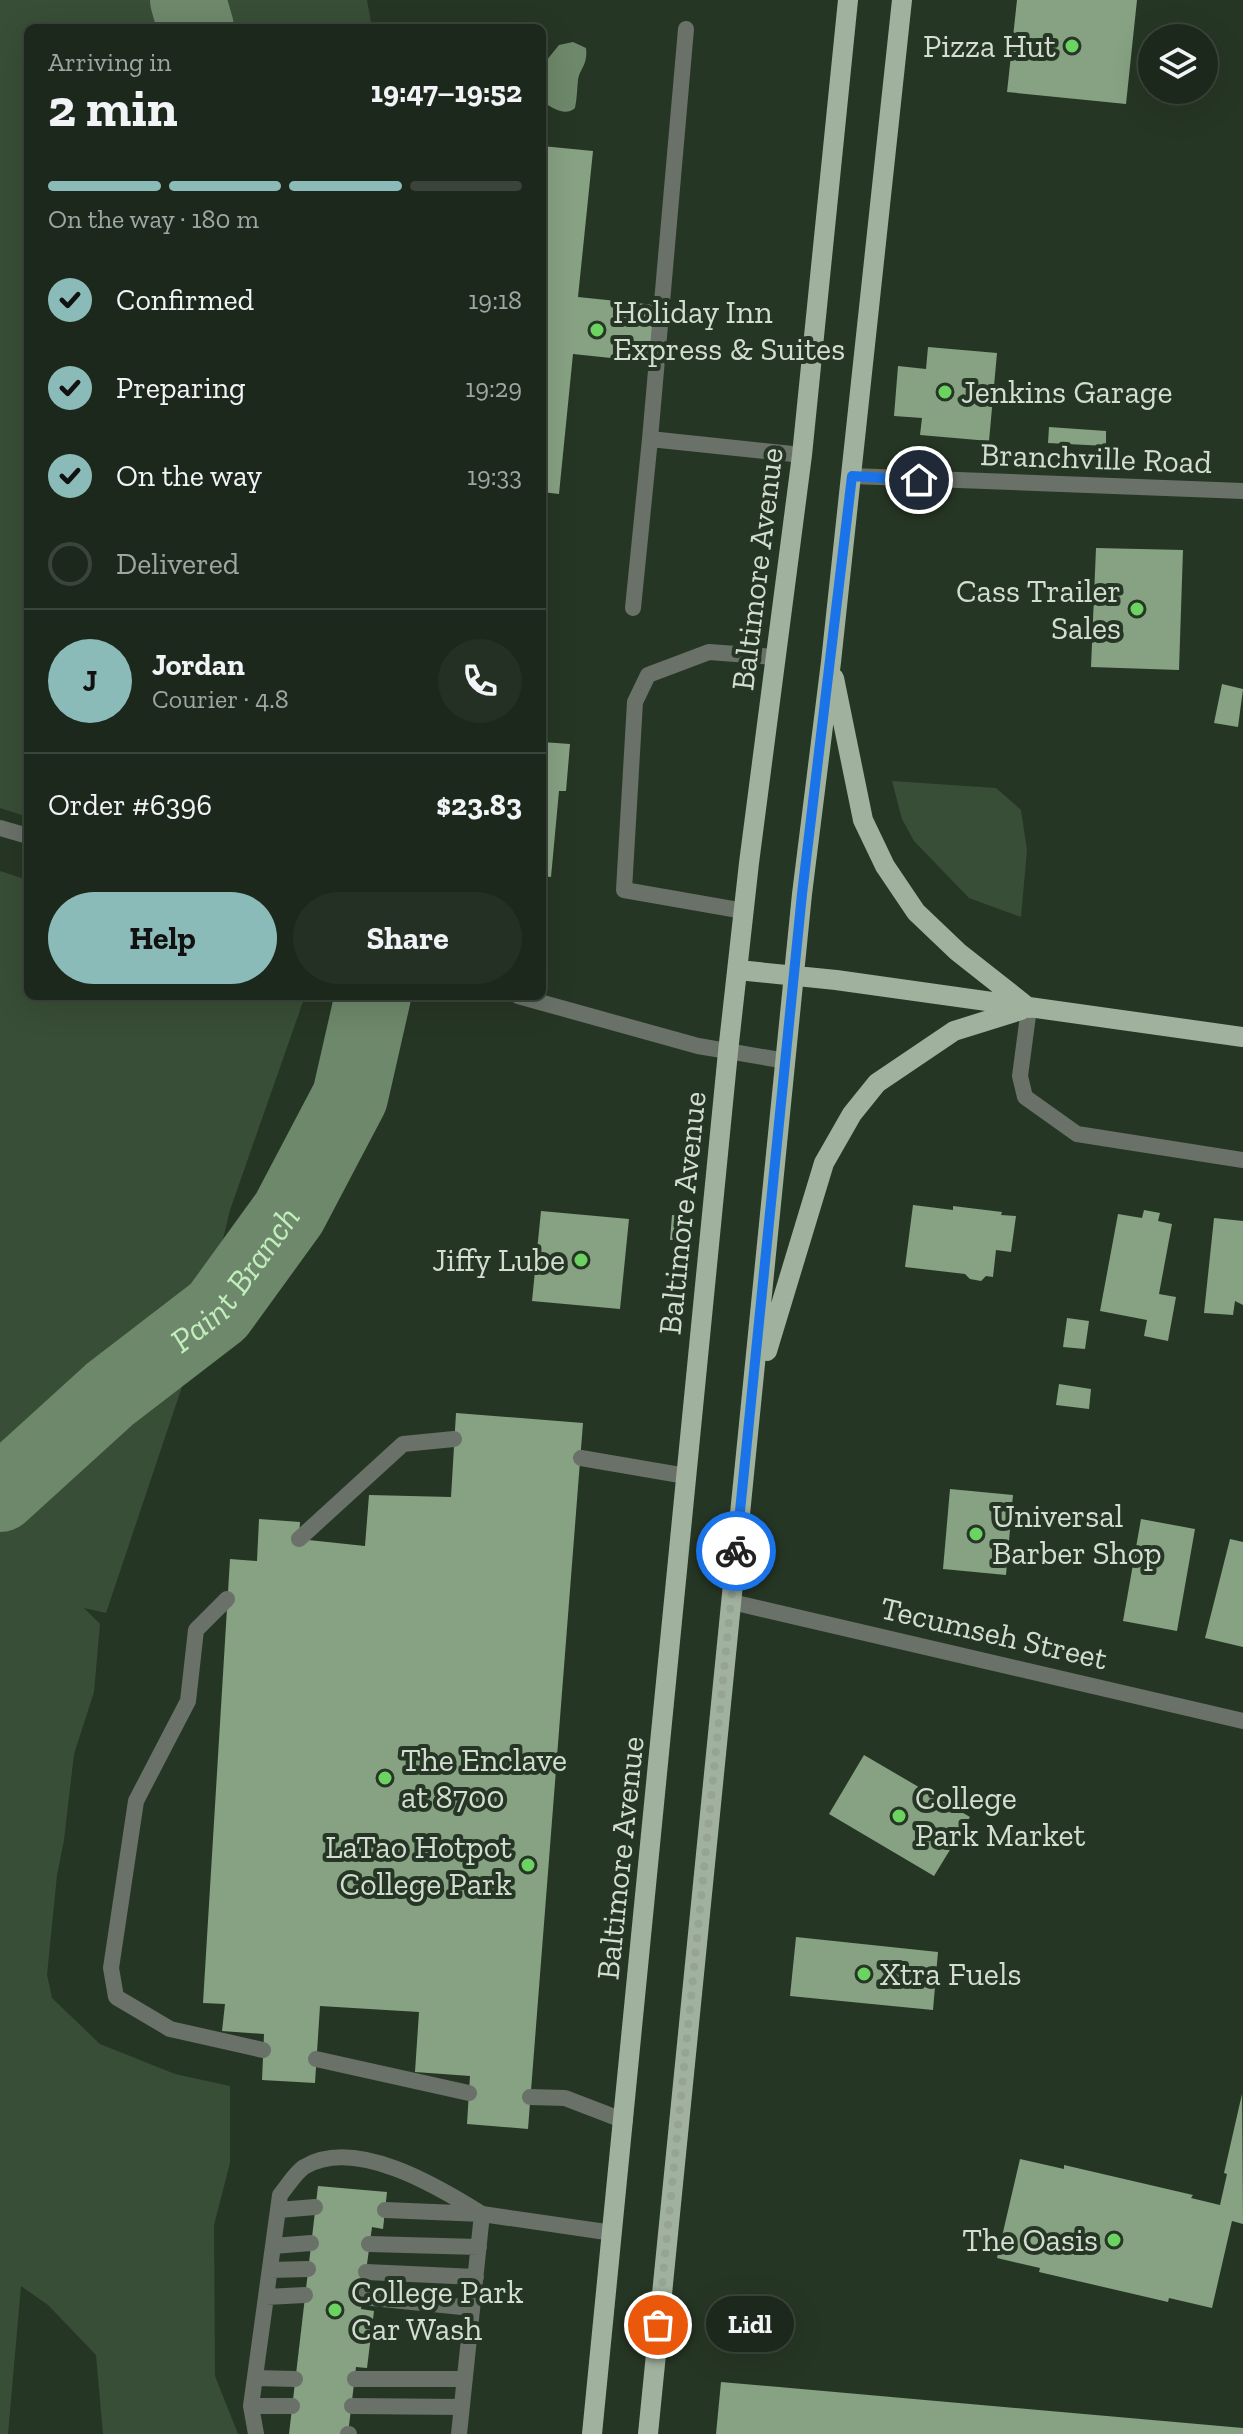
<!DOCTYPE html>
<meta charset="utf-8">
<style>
body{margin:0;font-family:"Zilla Slab",serif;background:#253024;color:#f1f3f6;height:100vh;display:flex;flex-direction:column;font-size:30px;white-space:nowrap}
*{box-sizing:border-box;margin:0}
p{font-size:26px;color:#a0a6a3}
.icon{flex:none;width:44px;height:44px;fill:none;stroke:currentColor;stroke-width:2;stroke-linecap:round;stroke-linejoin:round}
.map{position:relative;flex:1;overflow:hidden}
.side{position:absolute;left:24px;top:24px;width:522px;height:976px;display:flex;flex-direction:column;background:#1c281b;border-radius:12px;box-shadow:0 8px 32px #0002,0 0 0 2px #3a443a}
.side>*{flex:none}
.controls{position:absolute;left:1138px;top:24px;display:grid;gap:16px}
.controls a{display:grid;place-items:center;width:80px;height:80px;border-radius:50%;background:#1c281b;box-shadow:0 8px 32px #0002,0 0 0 2px #3a443a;font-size:40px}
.pin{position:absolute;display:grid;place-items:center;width:68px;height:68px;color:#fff;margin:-34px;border:4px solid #fff;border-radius:50%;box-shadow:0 2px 8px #0007}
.courier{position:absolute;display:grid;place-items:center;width:80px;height:80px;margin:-40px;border:6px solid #1a73e8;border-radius:50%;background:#fff;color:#222;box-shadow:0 2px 10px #0007}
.bubble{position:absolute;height:56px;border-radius:28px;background:#1c281b;box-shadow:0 8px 32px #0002,0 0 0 2px #3a443a;font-size:26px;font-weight:700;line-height:56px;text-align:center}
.overview em{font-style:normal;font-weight:700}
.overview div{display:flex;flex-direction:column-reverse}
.overview{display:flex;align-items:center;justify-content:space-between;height:136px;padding:0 24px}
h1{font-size:52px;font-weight:700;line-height:60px}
.bar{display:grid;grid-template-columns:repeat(4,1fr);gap:12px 8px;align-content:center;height:96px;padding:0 24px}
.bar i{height:10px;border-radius:6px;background:#3a443a}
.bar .on{background:#8bbbb9}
.bar p{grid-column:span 4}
.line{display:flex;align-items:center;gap:20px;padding:0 24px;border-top:2px solid #3a443a}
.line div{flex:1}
.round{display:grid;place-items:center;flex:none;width:84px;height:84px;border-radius:42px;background:#253024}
ol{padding:0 24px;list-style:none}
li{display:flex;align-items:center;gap:24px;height:88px}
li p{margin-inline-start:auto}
li .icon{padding:8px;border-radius:50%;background:#8bbbb9;color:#111;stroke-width:4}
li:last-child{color:#a0a6a3}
li i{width:44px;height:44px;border:4px solid #3a443a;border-radius:50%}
.cta{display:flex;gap:16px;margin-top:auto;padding:16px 24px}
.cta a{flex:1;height:92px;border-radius:48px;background:#8bbbb9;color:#111;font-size:32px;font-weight:700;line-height:92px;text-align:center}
.cta a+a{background:#253024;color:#f1f3f6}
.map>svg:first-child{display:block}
.green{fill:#394e36}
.water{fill:#6e886b}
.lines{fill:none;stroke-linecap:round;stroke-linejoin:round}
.river{stroke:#6e886b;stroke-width:76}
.building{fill:#87a183}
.service{stroke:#697168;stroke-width:16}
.minor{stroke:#697168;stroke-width:16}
.primary{stroke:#a0b19e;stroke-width:20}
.done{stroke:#96a395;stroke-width:8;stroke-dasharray:0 14.4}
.route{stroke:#1a73e8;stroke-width:10}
.poi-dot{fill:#6cd362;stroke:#263624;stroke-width:3}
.labels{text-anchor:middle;stroke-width:8;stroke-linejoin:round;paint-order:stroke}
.poi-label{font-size:32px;fill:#d3ddd2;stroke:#263624;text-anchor:start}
.street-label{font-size:32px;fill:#d3ddd2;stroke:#263624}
.water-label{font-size:34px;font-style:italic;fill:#c1eebc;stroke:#263624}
</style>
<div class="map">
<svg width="1243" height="2434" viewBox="0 0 1243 2434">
<rect width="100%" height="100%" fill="#263624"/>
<!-- green -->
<path class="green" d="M0 0H367L372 28H28V817L0 808Z
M892 781 996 788 1021 810 1027 850 1021 917 969 898 914 841 902 819Z
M0 871 28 880V996H305L230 1210 201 1330 106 1613 84 1608 100 1624 94 1692 74 1754 64 1840 57 1875 47 1975 52 1998 100 2044 175 2074 230 2086V2163L214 2225 215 2376 238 2434H103L96 2355 48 2305 21 2286 8 2434H0Z"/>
<!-- water -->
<path class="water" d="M573 42 586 48C588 65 580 68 578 80 577 90 577 98 575 108 565 117 553 108 543 102L542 66 559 45Z"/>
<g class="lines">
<!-- river -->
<g class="river">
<path d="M188 0 196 28"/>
<path id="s1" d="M0 1494 110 1394 218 1311 289 1213 350 1097 373 996"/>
</g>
</g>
<!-- building -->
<path class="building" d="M1017 0H1137L1126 104 1007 92Z
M542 146 593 151 578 297 655 305 649 362 573 354 559 494 542 492Z
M928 347 997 353 989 441 920 435 922 418 894 416 898 366 926 369Z
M1049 427 1106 431V446L1048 443Z
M1096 548 1183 550 1179 670 1091 667Z
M1222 684 1243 689 1238 727 1214 723Z
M542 742 570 744 566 791H559L551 877 542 876Z
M913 1205 953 1210V1206L1002 1212 1001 1215 1016 1216 1011 1252 996 1250 993 1277 986 1276 981 1281 970 1279 965 1274 905 1267Z
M1144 1210 1160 1213 1158 1221 1172 1224 1159 1294 1176 1297 1168 1341 1144 1336 1147 1320 1100 1311 1118 1214 1142 1218Z
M541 1211 629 1219 620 1309 532 1301Z
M672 1215 681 1216 679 1240H670Z
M1214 1218 1243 1221V1305L1235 1301 1233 1315 1204 1313Z
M1067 1318 1089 1321 1085 1349 1063 1347Z
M1059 1384 1091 1389 1089 1409 1056 1405Z
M456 1413 583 1423 528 2129 467 2124 470 2076 415 2072 419 2012 320 2006 315 2083 262 2080 264 2034 222 2031 225 2004 203 2003 230 1559 257 1561 259 1519 300 1522 299 1539 365 1546 369 1495 451 1497Z
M950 1489 1013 1495 1006 1575 943 1569Z
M1141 1519 1195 1529 1177 1631 1123 1621Z
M1230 1539 1243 1542V1647L1205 1638Z
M864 1755 970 1817 934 1876 829 1814Z
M796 1937 938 1952 933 2010 790 1996Z
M1242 2094 1243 2224 1232 2221 1212 2308 1169 2298 1168 2302 1039 2272 1040 2268 997 2258 1020 2159 1064 2169V2165L1193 2195 1191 2198 1220 2205 1227 2174 1224 2173Z
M318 2186 387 2192 383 2229 372 2227 361 2309 374 2311 367 2368 356 2367 348 2434H289Z
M721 2382 1243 2428V2434H716Z"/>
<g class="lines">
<!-- service -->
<path class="service" d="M650 439 802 455
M633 608 650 439 686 29
M744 911 624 890 635 702 648 675 709 652 776 657
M581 1458 686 1476
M299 1539 403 1444 454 1439
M227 1599 196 1630 188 1701 136 1801 111 1968 116 1997 170 2029 263 2050
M316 2059 469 2093
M530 2097 565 2098 625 2121
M279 2210 315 2207
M385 2210 482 2214 613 2233
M369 2244 479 2247
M273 2246 311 2243
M270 2270 308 2269
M366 2272 476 2277
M266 2297 305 2295
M362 2297 472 2308
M255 2378 295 2379
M355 2379H465
M251 2406H292
M352 2406 462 2407
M256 2434 251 2406 280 2195C287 2187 295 2173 304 2167 355 2136 439 2187 482 2214
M348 2434H349
M459 2434 482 2214"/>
<!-- minor -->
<path class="minor" d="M852 476 1243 491
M0 828 28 836
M518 996 698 1046 786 1061
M1029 1008 1020 1076 1025 1097 1077 1134 1243 1160
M732 1602 1243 1721"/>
<!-- primary -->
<path class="primary" d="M834 678 863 820 885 866 916 912 958 952 1029 1008
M738 970 836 980 1243 1037
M767 1351 824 1163 852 1114 877 1083 954 1031 1021 1010
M592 2434 728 1052 749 863 802 455 848 0
M648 2434 802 894 831 662 902 0"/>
</g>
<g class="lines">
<!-- done -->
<path class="done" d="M658 2325 736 1551"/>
<!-- route -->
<path class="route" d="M736 1551 802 894 852 476 919 480"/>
</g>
<!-- markers -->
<g class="poi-dot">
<circle cx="1072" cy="46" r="8"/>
<circle cx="597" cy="330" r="8"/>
<circle cx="945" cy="392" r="8"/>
<circle cx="1137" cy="609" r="8"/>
<circle cx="581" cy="1260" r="8"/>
<circle cx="976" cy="1534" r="8"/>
<circle cx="385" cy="1778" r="8"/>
<circle cx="899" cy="1816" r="8"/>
<circle cx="528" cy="1865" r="8"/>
<circle cx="864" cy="1974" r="8"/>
<circle cx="1114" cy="2240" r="8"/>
<circle cx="335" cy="2310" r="8"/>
</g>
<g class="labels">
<!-- poi labels -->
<g class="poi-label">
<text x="1056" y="57" text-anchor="end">Pizza Hut</text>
<text x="613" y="323">Holiday Inn<tspan x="613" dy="37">Express &amp; Suites</tspan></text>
<text x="961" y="403">Jenkins Garage</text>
<text x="1121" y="602" text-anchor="end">Cass Trailer<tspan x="1121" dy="37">Sales</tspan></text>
<text x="565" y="1271" text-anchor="end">Jiffy Lube</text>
<text x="992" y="1527">Universal<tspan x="992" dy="37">Barber Shop</tspan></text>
<text x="401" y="1771">The Enclave<tspan x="401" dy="37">at 8700</tspan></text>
<text x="915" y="1809">College<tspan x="915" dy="37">Park Market</tspan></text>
<text x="512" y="1858" text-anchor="end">LaTao Hotpot<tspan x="512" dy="37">College Park</tspan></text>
<text x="880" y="1985">Xtra Fuels</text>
<text x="1098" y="2251" text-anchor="end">The Oasis</text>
<text x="351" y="2303">College Park<tspan x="351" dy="37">Car Wash</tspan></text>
</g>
<!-- street labels -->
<g class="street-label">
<text transform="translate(1096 458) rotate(2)" y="11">Branchville Road</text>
<text transform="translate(757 569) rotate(-83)" y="11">Baltimore Avenue</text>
<text transform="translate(682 1213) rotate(-84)" y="11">Baltimore Avenue</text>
<text transform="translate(994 1633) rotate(13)" y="11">Tecumseh Street</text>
<text transform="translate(620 1858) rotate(-84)" y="11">Baltimore Avenue</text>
</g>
<!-- water labels -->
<g class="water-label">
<text dy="12" stroke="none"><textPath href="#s1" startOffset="320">Paint Branch</textPath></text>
</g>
</g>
</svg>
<div class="controls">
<a><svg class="icon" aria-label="layers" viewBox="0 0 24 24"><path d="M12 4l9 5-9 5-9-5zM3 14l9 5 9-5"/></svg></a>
</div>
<div class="pin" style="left:658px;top:2325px;background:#ea580c"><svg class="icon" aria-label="bag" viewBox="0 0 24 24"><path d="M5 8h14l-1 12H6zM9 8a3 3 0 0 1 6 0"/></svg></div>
<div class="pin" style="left:919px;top:480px;background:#1f2937"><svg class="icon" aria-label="home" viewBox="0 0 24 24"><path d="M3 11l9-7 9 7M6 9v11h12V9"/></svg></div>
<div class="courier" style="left:736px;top:1551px"><svg class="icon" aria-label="bike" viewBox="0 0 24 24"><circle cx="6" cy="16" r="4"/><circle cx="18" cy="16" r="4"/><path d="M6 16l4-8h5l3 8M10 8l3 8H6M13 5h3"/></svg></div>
<div class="bubble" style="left:706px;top:2296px;width:88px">Lidl</div>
<section class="side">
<div class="overview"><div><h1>2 min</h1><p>Arriving in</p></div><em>19:47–19:52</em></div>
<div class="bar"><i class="on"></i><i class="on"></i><i class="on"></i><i></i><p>On the way · 180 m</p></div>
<ol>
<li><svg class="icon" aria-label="check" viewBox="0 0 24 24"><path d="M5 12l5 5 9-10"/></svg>Confirmed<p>19:18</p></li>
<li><svg class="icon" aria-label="check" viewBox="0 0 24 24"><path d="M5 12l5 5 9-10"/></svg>Preparing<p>19:29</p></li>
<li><svg class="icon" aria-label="check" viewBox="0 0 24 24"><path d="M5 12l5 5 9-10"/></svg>On the way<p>19:33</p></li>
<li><i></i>Delivered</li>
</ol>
<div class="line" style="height:144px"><b class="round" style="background:#8bbbb9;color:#111">J</b><div><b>Jordan</b><p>Courier · 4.8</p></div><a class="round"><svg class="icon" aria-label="phone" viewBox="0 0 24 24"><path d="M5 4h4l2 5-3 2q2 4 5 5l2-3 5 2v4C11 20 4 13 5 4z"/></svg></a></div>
<div class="line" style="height:104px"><div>Order #6396</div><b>$23.83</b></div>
<div class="cta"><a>Help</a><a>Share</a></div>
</section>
</div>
